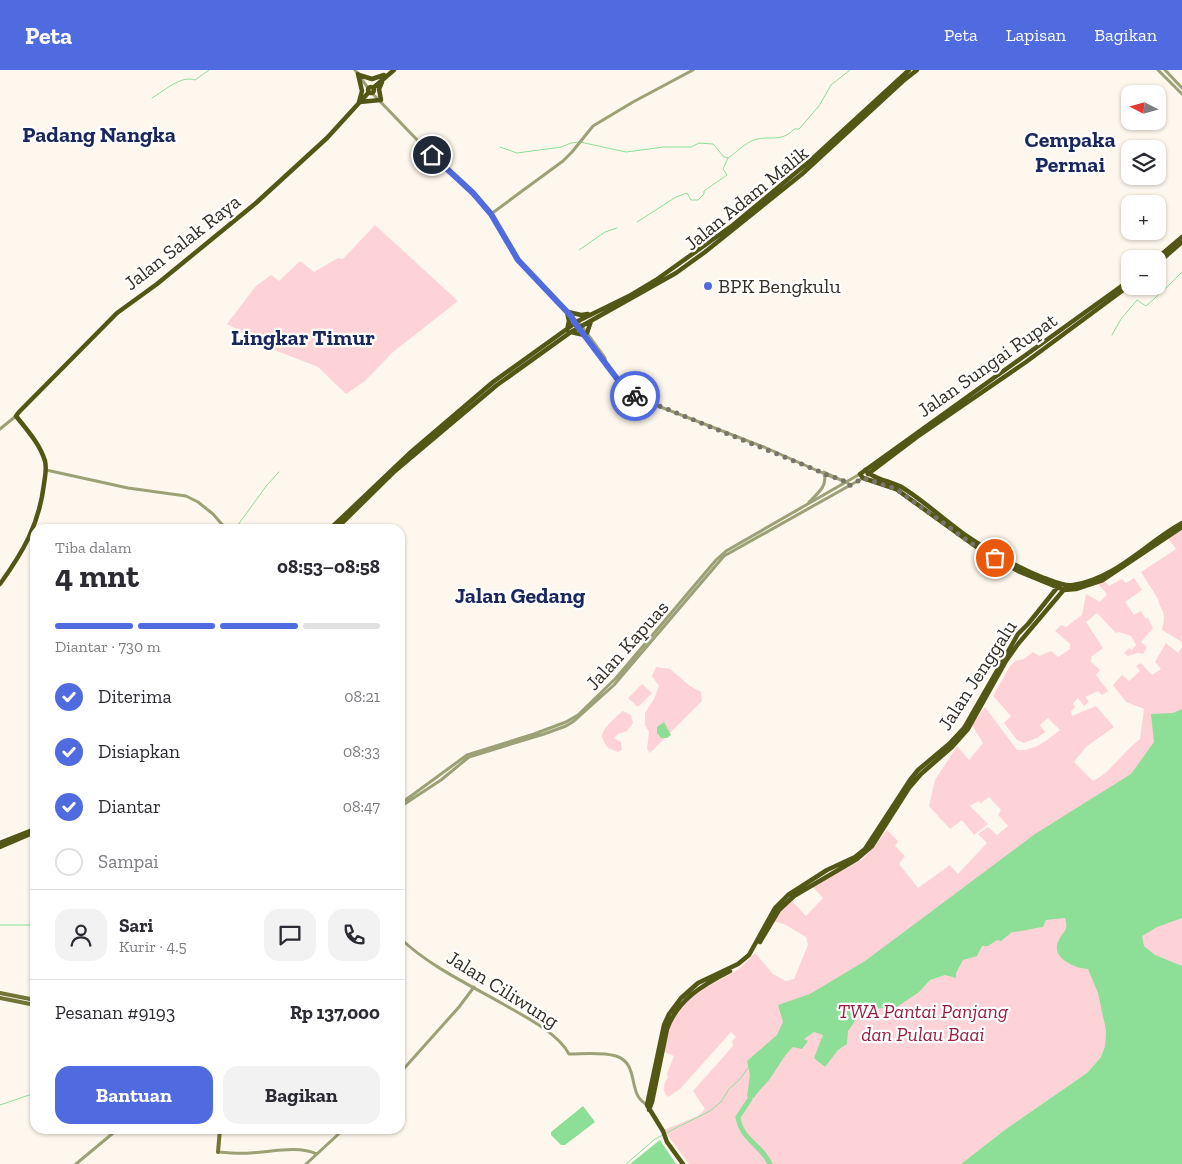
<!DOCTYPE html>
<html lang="id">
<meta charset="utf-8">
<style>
body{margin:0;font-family:"Zilla Slab",serif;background:#f2f2f3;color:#2b2b33;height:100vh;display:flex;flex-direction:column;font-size:19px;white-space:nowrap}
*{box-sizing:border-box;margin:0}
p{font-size:16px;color:#7c7c81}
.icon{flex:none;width:28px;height:28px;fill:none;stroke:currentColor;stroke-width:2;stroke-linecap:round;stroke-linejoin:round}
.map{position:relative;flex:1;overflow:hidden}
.drawer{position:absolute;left:30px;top:454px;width:375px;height:610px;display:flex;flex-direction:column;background:#fff;border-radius:15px;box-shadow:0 1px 4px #0004}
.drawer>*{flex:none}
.needle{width:32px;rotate:276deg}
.fabs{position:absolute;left:1121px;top:15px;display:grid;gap:10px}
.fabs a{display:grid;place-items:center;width:45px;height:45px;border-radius:10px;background:#fff;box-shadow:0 1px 4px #0004;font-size:25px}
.pin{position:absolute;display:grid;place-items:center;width:42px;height:42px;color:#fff;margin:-21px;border:2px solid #fff;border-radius:50%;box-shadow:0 1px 5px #0007}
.courier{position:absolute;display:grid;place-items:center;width:50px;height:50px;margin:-25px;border:4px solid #4f6bdf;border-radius:50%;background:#fff;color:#222;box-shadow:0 1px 6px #0007}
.headline em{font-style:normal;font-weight:700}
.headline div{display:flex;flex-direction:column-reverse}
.headline{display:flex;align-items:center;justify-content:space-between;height:85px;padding:0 25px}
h1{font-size:32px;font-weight:700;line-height:38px}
.bar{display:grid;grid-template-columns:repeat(4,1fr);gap:8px 5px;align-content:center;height:60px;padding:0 25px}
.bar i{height:6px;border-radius:4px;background:#e1e1e2}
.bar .selected{background:#4f6bdf}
.bar p{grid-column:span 4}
.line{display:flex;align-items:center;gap:12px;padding:0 25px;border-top:1px solid #e1e1e2}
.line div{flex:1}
.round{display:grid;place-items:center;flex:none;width:52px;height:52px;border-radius:15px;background:#f2f2f3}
ol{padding:0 25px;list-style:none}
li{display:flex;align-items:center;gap:15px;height:55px}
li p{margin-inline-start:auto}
li .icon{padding:5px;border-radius:50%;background:#4f6bdf;color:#fff;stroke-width:4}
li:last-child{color:#7c7c81}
li i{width:28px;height:28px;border:2px solid #e1e1e2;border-radius:50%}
.cta{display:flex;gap:10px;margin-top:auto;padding:10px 25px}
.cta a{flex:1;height:58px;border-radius:15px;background:#4f6bdf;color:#fff;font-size:20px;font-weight:700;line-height:58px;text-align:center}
.cta a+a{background:#f2f2f3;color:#2b2b33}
header{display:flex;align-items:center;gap:30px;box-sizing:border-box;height:70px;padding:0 25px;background:#4f6bdf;color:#fff}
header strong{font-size:24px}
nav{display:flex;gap:28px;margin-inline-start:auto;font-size:18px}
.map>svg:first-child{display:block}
.green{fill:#fdd3d7}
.water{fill:#8dde97}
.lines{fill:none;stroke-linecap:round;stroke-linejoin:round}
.stream{stroke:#8dde97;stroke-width:1}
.river{stroke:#8dde97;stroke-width:5}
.tertiary{stroke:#9ca178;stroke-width:3}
.secondary{stroke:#717637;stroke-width:4}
.primary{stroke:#535716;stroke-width:4.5}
.done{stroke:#7b746a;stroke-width:5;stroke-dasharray:0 9}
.route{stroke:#4f6bdf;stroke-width:6}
.poi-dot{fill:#4f6bdf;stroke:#fff;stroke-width:2}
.labels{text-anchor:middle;stroke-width:4.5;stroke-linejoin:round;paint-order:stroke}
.street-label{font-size:20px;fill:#342e24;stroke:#fff}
.poi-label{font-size:20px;fill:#342e24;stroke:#fff;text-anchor:start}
.park-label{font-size:20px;font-style:italic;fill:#991f3f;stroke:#fff}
.quarter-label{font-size:22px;font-weight:bold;fill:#1a275f;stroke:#fff}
</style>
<header>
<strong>Peta</strong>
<nav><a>Peta</a><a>Lapisan</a><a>Bagikan</a></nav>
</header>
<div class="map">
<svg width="1182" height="1094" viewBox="0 0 1182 1094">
<rect width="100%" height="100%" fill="#fef7ed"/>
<!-- green -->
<path class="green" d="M375 155 458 231 393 282 365 311 346 324 318 297 272 279 227 254 256 216 271 205 279 211 300 191 314 202 338 188 343 189Z
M1182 460V572L1162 560C1163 554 1165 548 1163 542 1161 537 1159 535 1158 529L1141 502 1176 479 1168 468Z
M1134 508 1142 520 1125 532 1134 545 1141 541 1145 548H1148L1153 558 1141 572 1147 577 1143 584 1138 583 1128 586 1124 583 1129 578 1132 580 1136 575 1131 566 1119 562 1116 563 1097 543 1086 552 1103 578 1091 587 1092 589 1090 591 1100 600 1096 605 1108 621 1102 625 1098 621 1085 627 1089 632 1084 636 1078 628 1073 633 1075 637 1071 641 1072 646 1096 636 1114 657 1086 677 1074 692 1093 711C1111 702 1123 682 1140 669L1144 639 1126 632 1113 615 1122 605 1129 611 1140 601 1136 596 1141 593 1152 605 1161 599 1155 592 1166 573 1178 583 1182 577V916L1106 960 1105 976 1101 987 1087 1003 1006 1059 961 1094H689L664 1060 698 1046 705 1039 693 1021 733 976 732 971 736 967 731 962 680 1019 668 1027C661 1020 664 1014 668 1007L667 1004 674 986 664 982 667 959 682 935 696 923 739 899 755 883 773 904 786 911 794 909 808 875 806 867 784 854 773 851 791 830 806 846 823 828 812 816 863 789 887 760 898 771 895 776 905 786 899 794 918 818 950 795 958 804 987 773 978 764 988 757 997 765 1008 756 998 745 1001 740 989 727 981 733 978 731 970 736 988 754 974 765 962 750 950 759 929 736 935 710 957 676 969 690 983 673 972 655 985 637 1017 680C1034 682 1047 670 1060 660L1048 648 1040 655 1045 662 1037 668 1024 673 1017 670 1004 653 1011 646 993 626 1010 596 1015 591 1024 589 1033 582 1039 586 1051 581 1058 587 1070 579V574L1055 561 1061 555 1066 557 1082 545 1086 524 1100 532 1107 524 1098 514 1105 511 1109 516 1122 509 1126 513Z
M656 597 670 599 690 616 701 622 702 631 650 683 647 679 649 662 645 655V643L654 629 659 616 652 606Z
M642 614 652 623 638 637 628 628Z
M623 641 631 645 633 653 627 661 618 664 614 668 621 672 622 680 618 682 608 678C606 675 603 670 602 667 601 660 617 645 623 641Z"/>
<!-- water -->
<path class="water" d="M1182 639V848L1157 857 1142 866 1144 876 1155 885 1182 896V1094H961L1006 1059 1087 1003 1101 987 1105 976 1106 960 1098 923 1088 899C1075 899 1049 887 1059 870 1064 860 1069 861 1065 848L1046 850 1043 857C1032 858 1023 862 1012 862L1001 871 997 870 988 876H982L977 886 963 890 956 903V908L945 905 930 910 919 922 894 939C884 936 874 940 863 940L848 961 847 974 838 980 825 997 814 988 823 965 814 962 804 969 808 971 802 979 793 977C783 986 778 998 769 1010 764 1016 758 1021 754 1028L747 1027 750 1005 747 991 777 965 783 952 778 935 810 924 865 891 1035 764 1131 704 1154 672 1151 644 1173 643Z
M664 652 671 665 667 668H661L657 663V657Z
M583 1036 595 1052 565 1075H561L551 1065V1062Z
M660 1070 676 1094H630Z"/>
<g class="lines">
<!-- stream -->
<path class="stream" d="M152 28C164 21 181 5 195 10L209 0
M500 77 517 83 561 77 571 73 580 72 626 82 664 77H691L699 73 713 74 724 87 728 88C736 83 745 73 754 70 768 65 782 73 794 59H799L819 36 831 15 850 0
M637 152 676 127 687 123 691 130H698L704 124V121L727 105 723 99 728 88
M579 180 605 162 617 158
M1112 265 1121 249 1137 230 1146 236 1165 219 1182 202
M235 459 267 415 279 402
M0 855H35
M0 1035 35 1023
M666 1063 710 1041 721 1032 729 1019 740 1009 748 998
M626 1094 655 1069 663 1065"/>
<!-- river -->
<path class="river" d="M750 1029 738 1047C741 1070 761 1074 770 1094"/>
<!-- tertiary -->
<path class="tertiary" d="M355 0 368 18
M1158 0 1182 24
M1165 0 1182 18
M372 23 423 76 473 123 491 144 518 190 571 246 581 262 626 320 640 329 764 377 827 405 847 412 849 415
M491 144 563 91 572 82 593 56 633 32 693 0
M573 249 578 251 605 288 606 293
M0 359 16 346
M46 400 128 418 186 426 198 432 213 444 226 459
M824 402 841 410
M809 432C817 424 828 416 824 404
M400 734 467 685 534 664 566 652 578 645 616 608 716 490 726 481 860 404
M400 737 441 710 469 687 544 664 566 656 574 651 614 615 724 486 863 408
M400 868C429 896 468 914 503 934 524 946 558 963 569 984 584 984 601 982 616 986 641 994 626 1026 648 1035
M400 1003 459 937 474 917
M218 1082C229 1083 240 1084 250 1083 271 1082 298 1075 317 1084
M76 1094 118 1059
M306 1094 344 1059"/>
<!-- secondary -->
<path class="secondary" d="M0 923 35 930
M0 928 35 935
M218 1082 220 1059"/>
<!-- primary -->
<path class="primary" d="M358 4 362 21 359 32
M359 5 372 9 384 5
M368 20a3 3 0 1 1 6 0a3 3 0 1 1-6 0Z
M373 18 394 0
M381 30 379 19 382 12
M360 32 380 30
M1156 189 1182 167
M1158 193 1182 172
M1130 210 860 404 863 408 896 419 982 481 1020 502 1064 520 1076 519 1103 510 1182 457
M568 242 581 245 588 244
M567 260 569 251 567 242
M571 262 584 265
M587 263 591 251
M865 400C871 408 893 412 903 418 924 431 943 449 964 464 989 481 1016 497 1044 508 1053 511 1064 517 1073 515 1115 509 1146 473 1182 453
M868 404 917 367 1026 292 1130 215
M330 459 411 382 493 312 578 251 631 225 656 210 733 155 811 90 909 0
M336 459 395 401 497 315 571 262 676 203 705 182 802 104 903 11 917 0
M0 514C23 482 39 455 44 414 45 406 47 399 45 391 40 374 27 360 16 346L19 342 117 243 157 214 256 133 327 68 369 22
M0 773 35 759
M0 777 35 762
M760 872 779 840 794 826 857 789 872 776 909 718 921 704 952 677 968 659 1006 591 1018 574 1067 516
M649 1040 652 1032 667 959C678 929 703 915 730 901
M683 1094 667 1072 663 1061 647 1035 664 955 669 944 681 928 698 913 738 894 749 885 775 838 788 825 827 800 855 787 865 779 910 710 918 700 949 674 964 658 1018 564 1028 554 1060 514"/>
</g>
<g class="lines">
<!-- done -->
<path class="done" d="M635 326 821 402C830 408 843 407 849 416L863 408 896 419 971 473 995 488"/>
<!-- route -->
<path class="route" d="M432 85 473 123 491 144 518 190 571 246 575 253 621 314 635 326"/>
</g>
<!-- markers -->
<circle class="poi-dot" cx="708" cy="216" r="5"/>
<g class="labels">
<!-- street labels -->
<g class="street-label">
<text transform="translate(746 128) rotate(-39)" y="7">Jalan Adam Malik</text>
<text transform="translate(182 172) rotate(-38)" y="7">Jalan Salak Raya</text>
<text transform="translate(987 295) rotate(-35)" y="7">Jalan Sungai Rupat</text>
<text transform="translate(627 575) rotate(-48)" y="7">Jalan Kapuas</text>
<text transform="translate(977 605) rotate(-57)" y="7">Jalan Jenggalu</text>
<text transform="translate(503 919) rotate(32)" y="7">Jalan Ciliwung</text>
</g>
<!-- poi labels -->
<g class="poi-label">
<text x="718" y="223">BPK Bengkulu</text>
</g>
<!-- park labels -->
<g class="park-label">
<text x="923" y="948">TWA Pantai Panjang<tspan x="923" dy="23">dan Pulau Baai</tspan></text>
</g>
<!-- quarter labels -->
<g class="quarter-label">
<text x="99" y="72">Padang Nangka</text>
<text x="1070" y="77">Cempaka<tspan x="1070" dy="25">Permai</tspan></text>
<text x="303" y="275">Lingkar Timur</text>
<text x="520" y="533">Jalan Gedang</text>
</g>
</g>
</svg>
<div class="fabs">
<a><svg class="needle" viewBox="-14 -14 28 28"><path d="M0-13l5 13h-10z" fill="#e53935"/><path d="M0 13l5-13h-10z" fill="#7c7c81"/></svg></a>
<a><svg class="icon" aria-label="layers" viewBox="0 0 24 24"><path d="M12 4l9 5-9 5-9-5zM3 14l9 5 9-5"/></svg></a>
<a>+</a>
<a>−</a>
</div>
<div class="pin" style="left:995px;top:488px;background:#ea580c"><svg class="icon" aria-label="bag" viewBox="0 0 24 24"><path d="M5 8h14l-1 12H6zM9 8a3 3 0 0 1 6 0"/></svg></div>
<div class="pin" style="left:432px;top:85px;background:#1f2937"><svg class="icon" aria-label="home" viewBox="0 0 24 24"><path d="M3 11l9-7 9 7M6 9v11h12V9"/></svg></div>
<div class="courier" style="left:635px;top:326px"><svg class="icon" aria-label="bike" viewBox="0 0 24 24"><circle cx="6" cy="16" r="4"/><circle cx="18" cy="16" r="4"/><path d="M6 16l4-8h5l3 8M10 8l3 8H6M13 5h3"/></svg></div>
<section class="drawer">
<div class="headline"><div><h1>4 mnt</h1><p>Tiba dalam</p></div><em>08:53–08:58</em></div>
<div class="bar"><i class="selected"></i><i class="selected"></i><i class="selected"></i><i></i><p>Diantar · 730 m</p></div>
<ol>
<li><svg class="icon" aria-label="check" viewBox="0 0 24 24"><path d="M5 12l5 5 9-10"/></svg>Diterima<p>08:21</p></li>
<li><svg class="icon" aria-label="check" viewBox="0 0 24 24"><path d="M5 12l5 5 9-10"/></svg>Disiapkan<p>08:33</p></li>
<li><svg class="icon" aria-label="check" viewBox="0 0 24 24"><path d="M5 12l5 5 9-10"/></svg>Diantar<p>08:47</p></li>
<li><i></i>Sampai</li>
</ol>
<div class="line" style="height:90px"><a class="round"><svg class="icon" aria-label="person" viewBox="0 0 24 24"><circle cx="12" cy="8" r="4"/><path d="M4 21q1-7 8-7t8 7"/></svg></a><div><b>Sari</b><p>Kurir · 4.5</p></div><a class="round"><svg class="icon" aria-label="chat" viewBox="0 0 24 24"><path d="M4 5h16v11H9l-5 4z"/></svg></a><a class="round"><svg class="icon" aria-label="phone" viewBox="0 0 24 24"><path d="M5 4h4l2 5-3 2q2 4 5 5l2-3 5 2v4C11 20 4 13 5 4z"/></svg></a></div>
<div class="line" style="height:65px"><div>Pesanan #9193</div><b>Rp 137,000</b></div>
<div class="cta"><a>Bantuan</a><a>Bagikan</a></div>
</section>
</div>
